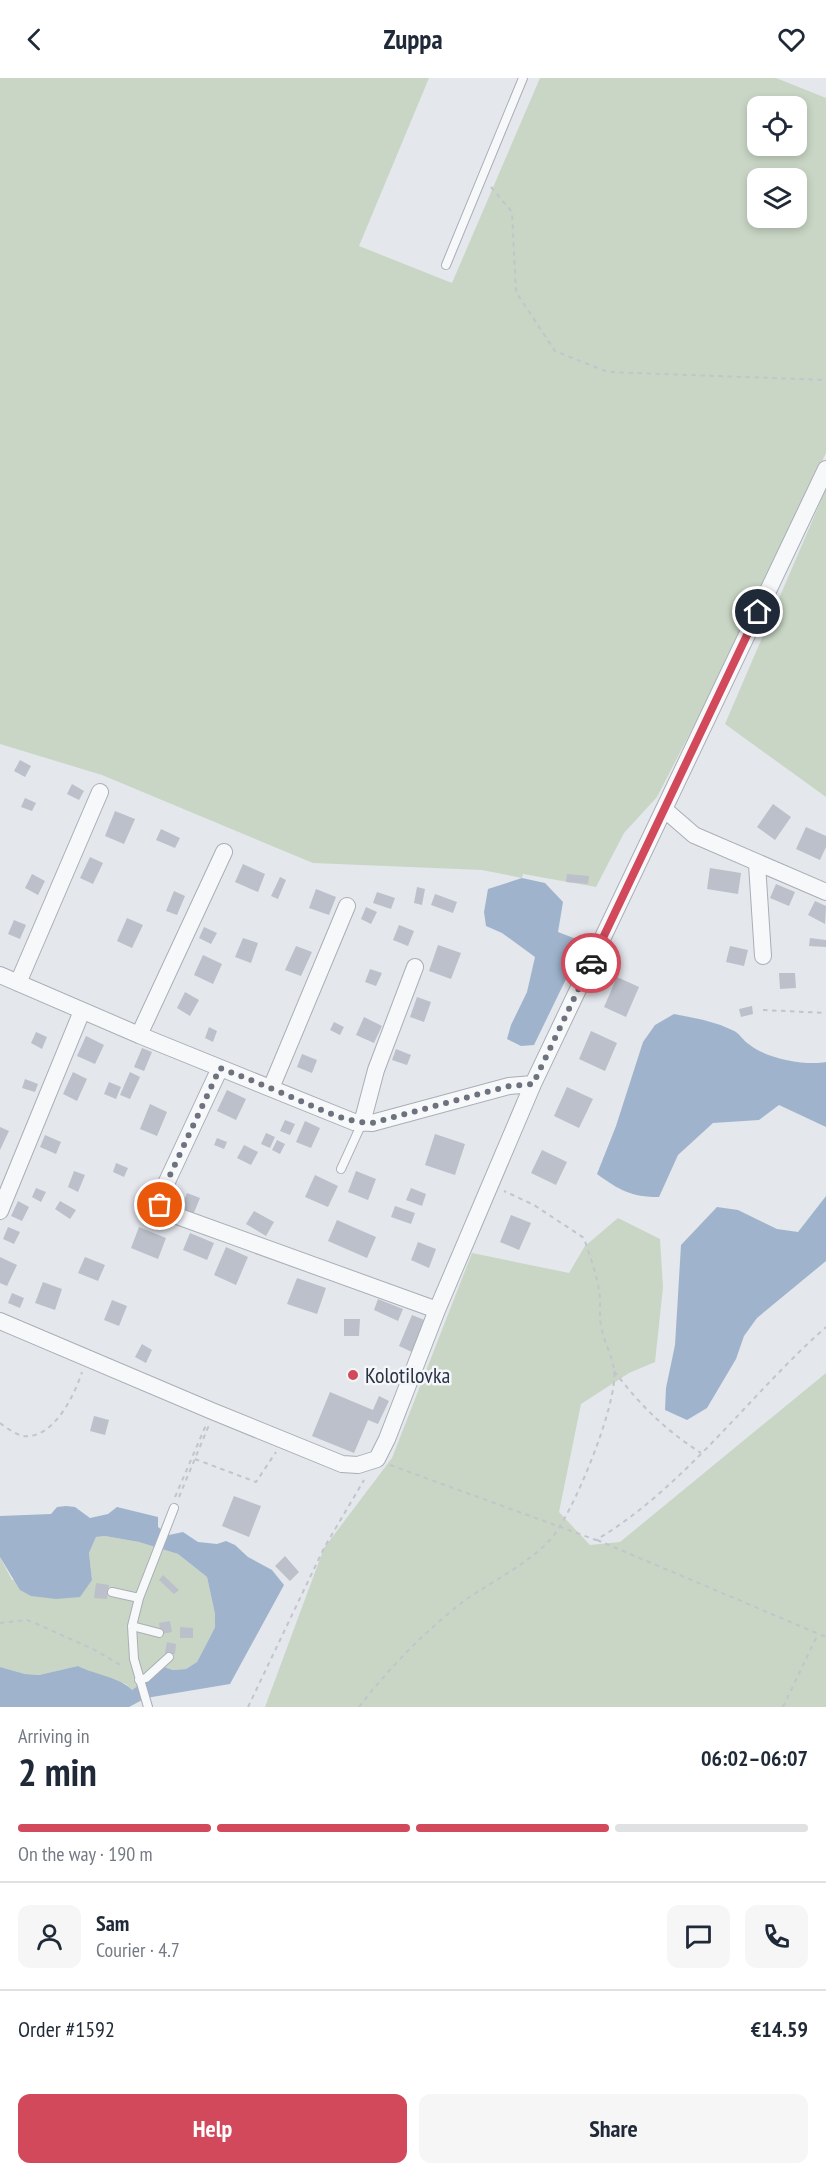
<!DOCTYPE html>
<meta charset="utf-8">
<style>
body{margin:0;font-family:"PT Sans Narrow",sans-serif;background:#f6f6f7;color:#1f2937;height:100vh;display:flex;flex-direction:column;font-size:22px;white-space:nowrap}
*{box-sizing:border-box;margin:0}
p{font-size:20px;color:#747a83}
.icon{flex:none;width:33px;height:33px;fill:none;stroke:currentColor;stroke-width:2;stroke-linecap:round;stroke-linejoin:round}
.map{position:relative;height:1629px;overflow:hidden}
.details{display:flex;flex-direction:column;background:#fff;flex:1}
.details>*{flex:none}
.fabs{position:absolute;left:747px;top:18px;display:grid;gap:12px}
.fabs a{display:grid;place-items:center;width:60px;height:60px;border-radius:12px;background:#fff;box-shadow:0 3px 9px #0003;font-size:30px}
.pin{position:absolute;display:grid;place-items:center;width:51px;height:51px;color:#fff;margin:-26px;border:3px solid #fff;border-radius:50%;box-shadow:0 2px 6px #0007}
.courier{position:absolute;display:grid;place-items:center;width:60px;height:60px;margin:-30px;border:4px solid #d1495b;border-radius:50%;background:#fff;color:#222;box-shadow:0 2px 8px #0007}
.head em{font-style:normal;font-weight:800}
.head div{display:flex;flex-direction:column-reverse}
.head{display:flex;align-items:center;justify-content:space-between;height:102px;padding:0 18px}
h1{font-size:39px;font-weight:800;line-height:45px}
.bar{display:grid;grid-template-columns:repeat(4,1fr);gap:9px 6px;align-content:center;height:72px;padding:0 18px}
.bar i{height:8px;border-radius:4px;background:#e0e1e3}
.bar .active{background:#d1495b}
.bar p{grid-column:span 4}
.line{display:flex;align-items:center;gap:15px;padding:0 18px;border-top:2px solid #e0e1e3}
.line div{flex:1}
.round{display:grid;place-items:center;flex:none;width:63px;height:63px;border-radius:12px;background:#f6f6f7}
.action{display:flex;gap:12px;margin-top:auto;padding:12px 18px}
.action a{flex:1;height:69px;border-radius:12px;background:#d1495b;color:#fff;font-size:24px;font-weight:800;line-height:69px;text-align:center}
.action a+a{background:#f6f6f7;color:#1f2937}
header{display:flex;justify-content:space-between;align-items:center;height:78px;padding:0 18px;background:#fff;font-size:27px;font-weight:800}
.map>svg:first-child{display:block}
.green{fill:#c9d6c5;fill-rule:evenodd}
.water{fill:#9fb4cc}
.building{fill:#bbc0ca}
.lines{fill:none;stroke-linecap:round;stroke-linejoin:round}
.lane-casing{stroke:#a9aeb7;stroke-width:10}
.street-casing{stroke:#a9aeb7;stroke-width:18}
.path{stroke:#c2c5cb;stroke-width:2;stroke-dasharray:4.5 4.5;stroke-linecap:butt}
.lane{stroke:#f7f8fa;stroke-width:8}
.street{stroke:#f7f8fa;stroke-width:16}
.done{stroke:#6c737f;stroke-width:6;stroke-dasharray:0 10.8}
.route{stroke:#d1495b;stroke-width:8}
.poi-dot{fill:#d1495b;stroke:#f4f6f9;stroke-width:2}
.labels{text-anchor:middle;stroke-width:5;stroke-linejoin:round;paint-order:stroke}
.poi-label{font-size:22px;fill:#2b3445;stroke:#f4f6f9;text-anchor:start}
</style>
<header><svg class="icon" aria-label="back" viewBox="0 0 24 24"><path d="M15 5l-7 7 7 7"/></svg>Zuppa<svg class="icon" aria-label="heart" viewBox="0 0 24 24"><path d="M12 20l-8-8c-3-5 5-10 8-4 3-6 11-1 8 4z"/></svg></header>
<div class="map">
<svg width="826" height="1629" viewBox="0 0 826 1629">
<rect width="100%" height="100%" fill="#e4e7ec"/>
<!-- green -->
<path class="green" d="M0 0H429L359 168 452 205 540 0H776L826 20V375L704 628 657 719 624 755 596 809 523 796 522 800 482 792 313 785 102 697 0 666ZM758 28H796V68H758ZM758 100H796V140H758Z
M826 411V719L725 646Z
M618 1140 660 1161 663 1209 655 1284 629 1295 581 1326 559 1434 590 1467 620 1464 826 1295V1629H265L324 1470 392 1380 472 1175 569 1195 585 1168Z
M105 1458 139 1464 178 1476 207 1499 215 1536V1549L209 1561 197 1584 186 1591 173 1592 164 1589 145 1606 132 1612 126 1606 114 1603 78 1588 39 1597 25 1596 0 1589V1479L12 1502H92L89 1475 96 1459Z"/>
<!-- water -->
<path class="water" d="M522 800 545 805 563 824 558 854 584 864 534 967 521 968 507 961 511 947 527 914 535 879 502 855 486 848 484 834 488 811Z
M674 936C694 940 714 943 732 952 740 955 743 963 750 967 766 980 805 988 826 984V1049L779 1027 759 1042 713 1045 678 1077 659 1119C631 1119 619 1112 597 1096L616 1048 643 964 655 947Z
M826 1118V1183L757 1240 744 1258 736 1281 707 1330 687 1342 665 1332 666 1310 675 1267 681 1167 717 1129 738 1132 777 1151 798 1154Z
M66 1428 75 1429 90 1440 108 1436 117 1429 158 1439V1449L169 1457 183 1454 198 1464 217 1466 226 1463 235 1467 248 1479 272 1492 284 1507 230 1606 146 1620 145 1606 164 1589 173 1592 186 1591 197 1584 209 1561 215 1549V1536L207 1499 178 1476 139 1464 105 1458 96 1459 89 1475 92 1502 80 1519 56 1521 31 1518 20 1512 0 1479V1438L51 1436 57 1429Z
M78 1588C94 1596 121 1600 132 1612L138 1608 144 1621 129 1629H0V1589L25 1596 39 1597Z"/>
<!-- building -->
<path class="building" d="M20 682 31 688 25 699 14 693Z
M72 706 84 713 79 722 67 716Z
M25 720 36 725 32 733 21 729Z
M773 726 791 739 775 762 757 749Z
M115 733 135 741 124 766 105 758Z
M806 749 826 758V769L820 782 796 771Z
M161 751 180 760 175 770 156 762Z
M90 779 103 785 93 806 80 800Z
M243 786 265 796 258 814 235 804Z
M710 790 741 795 738 816 707 811Z
M32 796 45 803 38 817 25 810Z
M567 796 589 798 588 806 566 804Z
M280 799 286 802 278 821 271 818Z
M776 806 795 814 789 828 770 820Z
M417 809 425 811 422 827 414 825Z
M316 811 336 819 329 837 309 830Z
M174 813 185 818 177 837 166 833Z
M377 814 395 820 391 831 373 825Z
M435 816 457 824 453 835 431 827Z
M815 823 826 828 825 846 808 837Z
M366 829 377 834 371 846 361 841Z
M127 840 143 847 132 870 117 863Z
M14 842 26 847 20 861 8 856Z
M399 847 414 853 408 868 393 862Z
M204 849 217 855 211 866 199 860Z
M243 860 258 865 251 885 235 879Z
M810 860 826 862V869L809 868Z
M438 867 461 875 451 901 429 893Z
M296 868 312 874 301 898 285 892Z
M730 868 748 872 744 888 726 884Z
M203 877 222 886 213 906 194 897Z
M370 891 382 895 376 908 365 904Z
M779 895H795L796 910 780 911Z
M617 899 639 909 626 939 604 929Z
M185 914 199 922 190 938 177 930Z
M417 919 431 924 424 944 410 939Z
M752 928 753 936 741 939 739 931Z
M364 939 382 948 374 965 356 957Z
M334 944 344 949 340 957 330 952Z
M209 949 217 953 213 964 205 960Z
M591 953 617 965 605 993 579 981Z
M36 954 47 959 42 971 31 965Z
M86 958 104 967 95 986 77 978Z
M142 970 152 974 144 993 134 989Z
M396 971 411 977 407 987 392 982Z
M302 976 317 982 312 995 297 989Z
M73 994 87 1001 77 1023 63 1016Z
M130 994 140 999 130 1021 120 1017Z
M25 1001 38 1006 35 1014 22 1010Z
M109 1004 121 1009 116 1021 104 1016Z
M567 1009 593 1021 579 1050 554 1038Z
M227 1012 246 1021 236 1042 217 1033Z
M150 1026 167 1034 157 1058 140 1051Z
M285 1042 295 1046 290 1057 280 1053Z
M305 1043 320 1050 311 1070 296 1064Z
M0 1049 9 1053 0 1072Z
M266 1055 275 1059 270 1070 261 1066Z
M435 1056 465 1066 455 1097 425 1087Z
M45 1057 61 1064 56 1076 40 1069Z
M217 1060 227 1064 224 1071 214 1067Z
M277 1062 285 1066 280 1076 272 1072Z
M244 1067 258 1074 251 1087 237 1080Z
M542 1072 567 1084 556 1107 531 1095Z
M116 1085 128 1090 124 1099 113 1094Z
M74 1093 85 1097 78 1114 68 1109Z
M356 1093 376 1101 368 1122 348 1114Z
M315 1097 338 1108 328 1129 305 1119Z
M36 1110 46 1114 41 1124 32 1119Z
M411 1110 426 1116 422 1128 406 1122Z
M187 1115 200 1120 193 1137 180 1132Z
M18 1123 29 1129 22 1143 11 1138Z
M60 1123 76 1132 70 1141 55 1131Z
M395 1128 415 1135 411 1146 391 1139Z
M254 1133 274 1144 266 1158 246 1146Z
M511 1137 531 1145 519 1172 500 1164Z
M337 1142 376 1159 367 1180 328 1163Z
M8 1149 20 1154 14 1166 3 1161Z
M139 1149 166 1160 158 1181 131 1170Z
M190 1155 214 1165 207 1182 183 1172Z
M418 1164 436 1171 429 1190 411 1182Z
M226 1169 248 1179 236 1207 214 1197Z
M0 1179 17 1187 7 1208 0 1205Z
M85 1179 105 1187 98 1203 78 1195Z
M297 1200 326 1210 317 1236 287 1226Z
M43 1204 62 1211 55 1232 35 1225Z
M12 1215 24 1220 20 1230 8 1225Z
M378 1221 403 1231 398 1243 374 1232Z
M112 1222 127 1228 119 1248 104 1242Z
M412 1237 427 1243 414 1275 399 1268Z
M344 1241H360L359 1258H344Z
M142 1266 152 1272 146 1285 135 1279Z
M330 1314 373 1332 379 1318 389 1323 378 1346 368 1342 354 1375 312 1358Z
M94 1338 109 1342 105 1357 90 1353Z
M234 1418 261 1428 249 1459 222 1448Z
M285 1478 299 1494 290 1503 275 1488Z
M163 1497 179 1512 174 1516 159 1502Z
M96 1505 109 1507 107 1521 94 1520Z
M170 1543 172 1554 161 1556 159 1545Z
M180 1549 193 1550V1560H180Z
M167 1564 176 1566 175 1576 165 1575Z"/>
<g class="lines">
<!-- lane casing -->
<g class="lane-casing">
<path id="lane" d="M446 187 523 0
M341 1091 362 1045
M112 1514 139 1520
M132 1548 159 1555
M139 1602 146 1600 169 1579
M148 1629 134 1581 132 1548 139 1520 174 1430"/>
</g>
<!-- street casing -->
<g class="street-casing">
<path id="street" d="M664 731 694 757 826 814
M757 786 763 878
M0 897 139 957 354 1044 372 1045 509 1008 533 1006
M18 905 100 714
M139 957 224 774
M220 990 164 1110 160 1127 166 1134 437 1232
M271 1010 347 828
M362 1045 376 992 415 889
M0 1133 82 933
M0 1243 212 1333 342 1386 358 1387 377 1381 387 1361 437 1232 533 1006 826 391"/>
</g>
<!-- path -->
<path class="path" d="M491 109 512 134 516 214 555 273 608 294 826 302
M763 932 826 935
M614 1293C641 1328 664 1351 701 1375
M0 1345C8 1351 20 1360 30 1358 56 1355 75 1316 82 1294
M195 1381 256 1404 276 1374
M390 1387 596 1462C684 1410 750 1316 826 1249
M175 1419 206 1347
M179 1419 209 1347
M597 1462 826 1559
M0 1545 27 1542 37 1546 93 1571 124 1589
M248 1629 324 1470 364 1402
M359 1629C389 1590 425 1553 464 1523 492 1503 525 1488 549 1463 572 1440 619 1323 614 1292 612 1278 605 1265 602 1253 598 1238 602 1222 598 1207 595 1191 589 1176 584 1160L534 1127 504 1113
M783 1629 818 1556"/>
<!-- lane -->
<use href="#lane" class="lane"/>
<!-- street -->
<use href="#street" class="street"/>
</g>
<g class="lines">
<!-- done -->
<path class="done" d="M160 1127 164 1110 220 990C243 999 266 1008 289 1018 316 1029 342 1044 372 1045L509 1008 533 1006 591 885"/>
<!-- route -->
<path class="route" d="M591 885 758 534"/>
</g>
<!-- markers -->
<circle class="poi-dot" cx="353" cy="1297" r="6"/>
<g class="labels">
<!-- poi labels -->
<g class="poi-label">
<text x="365" y="1305">Kolotilovka</text>
</g>
</g>
</svg>
<div class="fabs">
<a><svg class="icon" aria-label="locate" viewBox="0 0 24 24"><circle cx="12" cy="12" r="6"/><path d="M12 2v4M12 18v4M2 12h4M18 12h4"/></svg></a>
<a><svg class="icon" aria-label="layers" viewBox="0 0 24 24"><path d="M12 4l9 5-9 5-9-5zM3 14l9 5 9-5"/></svg></a>
</div>
<div class="pin" style="left:160px;top:1127px;background:#ea580c"><svg class="icon" aria-label="bag" viewBox="0 0 24 24"><path d="M5 8h14l-1 12H6zM9 8a3 3 0 0 1 6 0"/></svg></div>
<div class="pin" style="left:758px;top:534px;background:#1f2937"><svg class="icon" aria-label="home" viewBox="0 0 24 24"><path d="M3 11l9-7 9 7M6 9v11h12V9"/></svg></div>
<div class="courier" style="left:591px;top:885px"><svg class="icon" aria-label="car" viewBox="0 0 24 24"><path d="M5 17H2v-5l4-1 3-4h7l3 4 3 1v5h-3M9 17h6M6 11h13"/><circle cx="7" cy="17" r="2"/><circle cx="17" cy="17" r="2"/></svg></div>
</div>
<section class="details">
<div class="head"><div><h1>2 min</h1><p>Arriving in</p></div><em>06:02–06:07</em></div>
<div class="bar"><i class="active"></i><i class="active"></i><i class="active"></i><i></i><p>On the way · 190 m</p></div>
<div class="line" style="height:108px"><a class="round"><svg class="icon" aria-label="person" viewBox="0 0 24 24"><circle cx="12" cy="8" r="4"/><path d="M4 21q1-7 8-7t8 7"/></svg></a><div><b>Sam</b><p>Courier · 4.7</p></div><a class="round"><svg class="icon" aria-label="chat" viewBox="0 0 24 24"><path d="M4 5h16v11H9l-5 4z"/></svg></a><a class="round"><svg class="icon" aria-label="phone" viewBox="0 0 24 24"><path d="M5 4h4l2 5-3 2q2 4 5 5l2-3 5 2v4C11 20 4 13 5 4z"/></svg></a></div>
<div class="line" style="height:78px"><div>Order #1592</div><b>€14.59</b></div>
<div class="action"><a>Help</a><a>Share</a></div>
</section>
